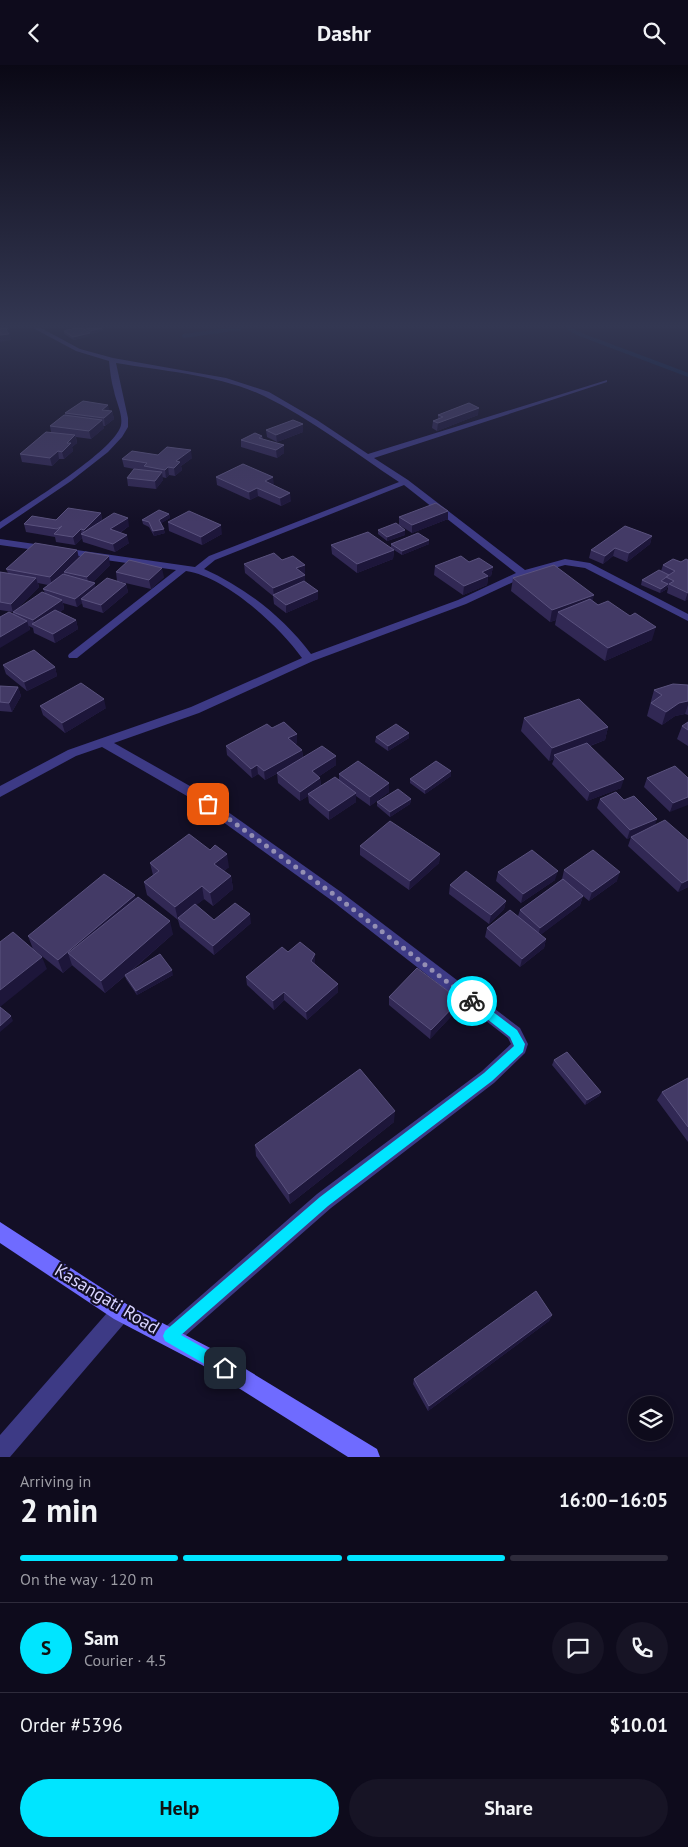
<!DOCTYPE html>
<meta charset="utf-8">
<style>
body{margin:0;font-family:"PT Sans",sans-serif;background:#171425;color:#f1f3f6;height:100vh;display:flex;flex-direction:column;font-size:19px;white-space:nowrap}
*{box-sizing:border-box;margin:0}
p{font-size:16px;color:#9b9ba3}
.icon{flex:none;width:28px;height:28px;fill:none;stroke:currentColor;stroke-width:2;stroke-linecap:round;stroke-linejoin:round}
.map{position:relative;height:1392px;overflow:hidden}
.drawer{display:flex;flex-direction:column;background:#0e0b1c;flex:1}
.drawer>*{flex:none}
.controls{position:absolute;left:628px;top:1331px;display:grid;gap:10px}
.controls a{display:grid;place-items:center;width:45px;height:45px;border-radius:50%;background:#0e0b1c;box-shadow:0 2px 8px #0003,0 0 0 1px #2e2b3b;font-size:25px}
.pin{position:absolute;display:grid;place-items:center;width:42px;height:42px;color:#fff;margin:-21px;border-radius:10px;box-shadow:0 2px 8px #0006}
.courier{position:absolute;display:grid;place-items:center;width:50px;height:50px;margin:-25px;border:4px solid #00e5ff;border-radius:50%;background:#fff;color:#222;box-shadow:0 1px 6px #0007}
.head em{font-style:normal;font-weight:800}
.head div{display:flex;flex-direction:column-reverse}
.head{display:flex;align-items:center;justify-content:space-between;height:85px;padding:0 20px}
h1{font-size:32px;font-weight:800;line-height:38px}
.bar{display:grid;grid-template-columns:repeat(4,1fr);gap:8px 5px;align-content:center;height:60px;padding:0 20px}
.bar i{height:6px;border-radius:4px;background:#2e2b3b}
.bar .on{background:#00e5ff}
.bar p{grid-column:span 4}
.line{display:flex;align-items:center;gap:12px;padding:0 20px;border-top:1px solid #2e2b3b}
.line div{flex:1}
.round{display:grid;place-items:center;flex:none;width:52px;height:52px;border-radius:26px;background:#171425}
.action{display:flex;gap:10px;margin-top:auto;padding:10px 20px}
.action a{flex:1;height:58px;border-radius:30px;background:#00e5ff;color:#111;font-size:20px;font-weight:800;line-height:58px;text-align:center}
.action a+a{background:#171425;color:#f1f3f6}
header{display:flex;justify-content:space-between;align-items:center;height:65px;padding:0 20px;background:#0e0b1c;font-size:22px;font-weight:800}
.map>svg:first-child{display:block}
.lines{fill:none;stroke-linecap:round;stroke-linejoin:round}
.stream{stroke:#0c2248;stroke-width:4}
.street{fill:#3d3a85;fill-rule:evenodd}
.secondary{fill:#6f6bff;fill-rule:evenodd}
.wall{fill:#312854;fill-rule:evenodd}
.shaded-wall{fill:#1d163a}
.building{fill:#433a66;stroke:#5a527e}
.route{fill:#00e5ff}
.done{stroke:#948fb3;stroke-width:5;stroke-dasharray:0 9}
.labels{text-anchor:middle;stroke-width:4.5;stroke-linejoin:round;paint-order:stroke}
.near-street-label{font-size:18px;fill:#d9d4ff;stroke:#130f26}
</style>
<header><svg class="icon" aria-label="back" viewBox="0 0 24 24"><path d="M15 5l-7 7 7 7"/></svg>Dashr<svg class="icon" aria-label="search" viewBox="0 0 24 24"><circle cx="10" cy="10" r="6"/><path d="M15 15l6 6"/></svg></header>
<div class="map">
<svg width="688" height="1392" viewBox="0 0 688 1392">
<rect width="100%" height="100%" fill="#130f26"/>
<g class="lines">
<!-- stream -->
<path class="stream" d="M569 263 579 269 688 310
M184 271 240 263"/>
<!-- street -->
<path class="street" d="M33 263H41L80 284 113 293 226 313 269 327 317 355 368 389 607 315V317L374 393 408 415 525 505 565 494 590 498 688 549V556L585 503 565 500 526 511 466 539 313 596 199 648 114 678 197 725 341 827 520 963 528 979 525 988 494 1018 331 1143 177 1278 170 1281 163 1278 160 1271 163 1264 317 1129 482 1006 511 979 508 973 331 835 187 731 102 682 76 691 0 732V721L68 685 191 642 302 593C279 561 226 512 186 506L77 593H69L68 591 69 589 176 505 0 480V474L195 502 209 491 399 417C355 388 311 354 264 331 220 310 163 306 116 298L128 353V362L122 372 108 387 71 416 0 464V457C24 441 116 385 121 360 123 349 116 337 114 326 111 316 110 306 109 296L76 286ZM404 420 516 508 458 535 311 589C283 552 246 523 204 504L215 495Z
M121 1237 128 1240 131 1247 128 1254 10 1392H0V1370L114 1240Z"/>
<!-- secondary -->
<path class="secondary" d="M0 1157 128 1240 216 1286 377 1384 380 1392H348L202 1300 114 1254 0 1178Z"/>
</g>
<!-- wall -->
<path class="wall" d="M83 263H102L103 266 90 269V271L74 275 64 269V266Z
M109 346H112L114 354 105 361H103L104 363 91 374 76 372 77 378 72 382 73 386 64 394H59L52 401 22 397 20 389 51 367 50 361 65 350V348Z
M438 350H478L437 366 432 363 433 356 438 354Z
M303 359V367L277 377 267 372 266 365Z
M262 371 263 374 284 388 277 393 241 382V375Z
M158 390 192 393 181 401 182 405 175 411 169 410 166 413 162 412 163 415 156 424 128 421 127 413 139 405 124 402 122 394Z
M216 412 274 420 291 436 281 441 258 431 250 435 217 420Z
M448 446V454L412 468 399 460V452Z
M101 448 102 456 129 461 120 468 129 478 115 487 83 477 82 473 75 480 56 477 55 472 26 467 24 459Z
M169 449 170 453 161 458 165 468 154 471 149 462 143 459 142 455Z
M168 457 222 469 202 480 169 466Z
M378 465H405V470L387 476 378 469Z
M652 471 650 479 627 497 613 491 603 499 589 493 591 485Z
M429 475V479L402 490 391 483V479Z
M331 480 394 485 393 494 357 508 332 489Z
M77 485 79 493 110 500 92 518 95 522 126 519 128 527 103 548 83 542 82 538 77 542 63 538 64 544 60 547 76 555 78 564 55 578 34 568 33 563 29 561 30 565 13 549V547L0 545V507L8 508 6 504ZM38 518 48 520 43 524 45 528 16 545 39 522Z
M686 494 688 534 685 536 667 528 668 523 667 522V524L660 528 641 520 642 515 661 506 663 500 681 497Z
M282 495 305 509H303L305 517 318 526V534L286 548 274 539 273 531 245 508 244 499Z
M469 497 493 502 491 511 488 512 487 520 463 530 434 510 435 501Z
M116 507 164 512 151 524 117 516Z
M513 513 593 536 598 540 630 551 652 575 605 596 555 560 556 555 550 557 511 526Z
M3 600 55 602 57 611 27 626 6 609Z
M688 620V650L685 649 675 651 662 660 647 651 654 625Z
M0 621 18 622 21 631 12 647 0 646Z
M40 641 106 643 65 668 43 650Z
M524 653 608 662 605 675 590 681 621 723 587 736 552 699 554 694 549 696 521 666Z
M688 657V681L677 674 682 661Z
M272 663 297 669V678L295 679 302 685 303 693 336 691V700L318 712 320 713 321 721 339 715V709L389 718V727L370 741 356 731V737L329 755 309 738 308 731 300 736 278 718 277 708 280 707 265 715 258 709 252 713 227 690 226 681Z
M376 672 409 673 388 686 375 677Z
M451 711 425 729 410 718V714Z
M647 713H688L670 747 644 722Z
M411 734 410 739 390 752 377 741V737Z
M600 734 624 735 655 760 688 775V822L678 827 628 781 631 772H632L627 774 597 743Z
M360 781 440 789 439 798 409 825 360 790Z
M150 798 229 802 224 806 231 811 233 824 213 841 204 834 196 840 214 855 251 858 214 890 180 862 178 855 147 830 144 817 153 810Z
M564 805 617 816 589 836 583 831 580 840 540 870 546 874 544 883 520 902 485 872 487 863 518 851 520 845 562 814Z
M498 807 555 815 521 838 496 816Z
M450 820 506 836 504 844 489 859 449 829Z
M135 830V833L173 869 130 907 173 910 137 930 126 914 125 911 105 928 73 901 72 900 63 908 33 884 28 871Z
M288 887 315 898V899L338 927 307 955 284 935 274 945 247 920 246 912Z
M389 932 458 944 430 974 389 940Z
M554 995 601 1027 599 1031 585 1040 552 1000Z
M688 1013V1077L657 1035 662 1027Z
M394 1057 290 1139 256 1091 255 1080Z
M552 1250 549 1256 428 1346 413 1319 414 1314Z"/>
<!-- shaded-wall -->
<path class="shaded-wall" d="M8 263H9L11 269 10 270 11 275 0 277V270Z
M102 263 103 266 90 269V266Z
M90 268V271L74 275 73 272Z
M108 340 110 347 102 345Z
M479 343 478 350 437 366 438 358Z
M112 346 114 354 105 361 104 353Z
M102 355 104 363 91 374 89 366Z
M303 359V367L277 377 276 370Z
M75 370 77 378 72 382 73 386 64 394 62 387 67 378Z
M284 380V388L277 393 276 385Z
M191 385 192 393 181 401 182 405 175 411 174 403 176 396Z
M58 386 59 394 52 401 50 393Z
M168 402 169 410 166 413 165 405Z
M162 407 163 415 156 424 155 416Z
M273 412 274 420 265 416Z
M257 423 258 431 250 435 249 427Z
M290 428 291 436 281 441 280 433Z
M448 446V454L412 468V460Z
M101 448 102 456 85 470 84 465Z
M169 449 170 453 160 459 159 455Z
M128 453 129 461 112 473 110 464Z
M221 460 222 469 202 480 201 472Z
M81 464 82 473 75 480 73 472Z
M164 464 165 468 154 471 153 466Z
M405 465V470L387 476V472Z
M127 470 129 478 115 487 113 479Z
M652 471 650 479 627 497 629 488Z
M429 475V479L402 490V486Z
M615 483 613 491 603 499 605 491Z
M77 485 79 494 64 507V509L52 521 50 512Z
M394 485 393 494 357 508V499Z
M109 491 110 500 89 521 87 512Z
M305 500V509L296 512V503Z
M493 502 491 511 488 512 487 520 463 530 464 521 482 507Z
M162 503 164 512 151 524 149 515Z
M305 510V519L274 531 273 523Z
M36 513 39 522 13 548 11 539Z
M95 518 96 527 81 534 82 538 77 542 75 534Z
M126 519 128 527 103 548 101 540Z
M668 519 667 524 660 528 661 524Z
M318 526V534L286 548V540Z
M688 527V534L685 536Z
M594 530 591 543 558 547 556 555 550 557 552 545Z
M62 535 64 544 38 562 35 560 33 555Z
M76 555 78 564 55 578 53 569Z
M27 556 30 565 0 583V572Z
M656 562 652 575 605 596 608 583Z
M55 602 57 611 27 626 24 617Z
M18 622 21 631 12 647 9 638Z
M104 634 106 643 65 668 62 658Z
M688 636V640L685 649 675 651 662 660 666 647 679 638Z
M608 662 605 675 557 693 554 690V694L549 696 552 683Z
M409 668V673L388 686V681Z
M297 669V678L289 682 288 673Z
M302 685 303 694 265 715 264 706Z
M336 691V700L312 716V706Z
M257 700 258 709 252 713 251 704Z
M451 706V711L425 729V725Z
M320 713 321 722 308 729V731L300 736V727Z
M624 714 621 723 587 736 590 727Z
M389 718V727L370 741V732Z
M356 728V737L329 755V746Z
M688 732V740L670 747 673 738Z
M411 734 410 739 390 752V747Z
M657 754 654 763 627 774 630 765Z
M227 789 229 802 216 812 214 799Z
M440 789 439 798 409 825 410 816Z
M558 806 555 815 521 838 523 829Z
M620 807 617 816 589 836 592 827Z
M231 811 233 824 213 841 210 828Z
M688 815V822L678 827 682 818Z
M202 821 204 834 179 854 178 853V855L175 842Z
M135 830 138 843 68 888 72 900 63 908 58 895Z
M583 831 580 840 538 872 540 863Z
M506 836 504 844 489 859 491 850Z
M250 849 251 858 214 890 213 881Z
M170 856 173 869 105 928 101 916Z
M546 874 544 883 520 902 522 894Z
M315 889V898L311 904V896Z
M42 892 47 904 0 942V925Z
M172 905 173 910 137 930 136 926Z
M338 919V927L307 955 306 947Z
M284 927V935L274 945 273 936Z
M460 935 458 944 430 974 431 965Z
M11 951 13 956 0 967V961Z
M601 1027 599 1031 585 1040 587 1035Z
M395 1046 394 1057 290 1139 289 1129Z
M552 1250 549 1256 428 1346 429 1341Z"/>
<!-- building -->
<path class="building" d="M0 263H8L6 265 9 269 0 270Z
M75 263H82L90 268 73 272 64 266Z
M86 263H102L90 266Z
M83 336 108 340 102 345 112 346 104 353 65 348Z
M469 338 479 343 438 358 433 356 443 352 438 350Z
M64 350 102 355 89 366 50 361Z
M293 355 303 359 276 370 266 365Z
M46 367 75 370 67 378H71L62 387 58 386 50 393 20 389Z
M255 368 262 371 259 373 284 380 276 385 241 375Z
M167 382 191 385 176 396 180 397 174 403 168 402 165 405 144 401 147 398 122 394 132 386 158 390Z
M243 399 273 412 265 416 290 428 280 433 257 423 249 427 216 412Z
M134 404 162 407 155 416 127 413Z
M436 438 448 446 412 460 399 452Z
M68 443 101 448 84 465 81 464 73 472 54 469 62 461 57 464 24 459 32 451 56 455Z
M159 445 169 449 159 455 164 464 153 466 149 457 142 455Z
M189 446 221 460 201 472 168 457Z
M114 448 128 453 110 464 127 470 113 479 81 469Z
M396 458 405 465 387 472 378 465Z
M625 461 652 471 629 488 615 483 605 491 591 485Z
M368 467 394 485 357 499 331 480Z
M418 468 429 475 402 486 391 479Z
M35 478 77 485 50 512 6 504Z
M85 487 109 491 87 512 64 507Z
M274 488 282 495 293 491 305 500 296 503 305 510 273 523 244 499Z
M461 491 469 497 479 493 493 502 482 507 488 511 464 521 435 501Z
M673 494 681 497 686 494 688 495V528L669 519 674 516 666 512 675 506 663 500Z
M129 495 162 503 149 515 116 507Z
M554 500 594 530 552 545 513 513Z
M659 505 669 510 661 516 668 519 661 524 642 515Z
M0 507 36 513 11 539 0 537Z
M63 509 95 518 75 534 43 524Z
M107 513 126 519 101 540 81 534Z
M304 516 318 526 286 540 273 530Z
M42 527 62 535 33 555 13 547Z
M590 534 598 540 608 536 630 551 635 548 656 562 608 583 558 547Z
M55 545 76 555 53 569 32 559Z
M9 547 27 556 0 572V552Z
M34 585 55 602 24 617 3 600Z
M81 618 104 634 62 658 40 641Z
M673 619 688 620V636L679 638 666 647 651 638 662 630 654 625Z
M0 621 18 622 9 638 0 637Z
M579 634 608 662 552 683 524 653Z
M284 657 297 669 288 673 302 685 264 706 257 700 251 704 226 681 267 659 272 663Z
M688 657V665L682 661Z
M396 659 409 668 388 681 376 672Z
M587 678 624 714 590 727 554 690Z
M322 681 336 691 312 706 320 713 300 727 277 708Z
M358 696 389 718 370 732 339 709Z
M436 696 451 706 425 725 410 714Z
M675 701 688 713V732L673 738 647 713Z
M335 712 356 728 329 746 308 729Z
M398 724 411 734 390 747 377 737Z
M616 727 624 735 634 731 657 754 630 765 600 734Z
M665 755 688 775V815L682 818 631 772Z
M390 756 440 789 410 816 360 781Z
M189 769 210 785 215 780 227 789 214 799 231 811 210 828 202 821 175 842 144 817 159 806 150 798Z
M532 785 558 806 523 829 498 807Z
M593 785 620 807 592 827 564 805Z
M466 806 506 836 491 850 450 820Z
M104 809 135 830 58 895 28 871Z
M563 814 583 831 540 863 520 845Z
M138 832 170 856 101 916 68 888Z
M235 838 250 849 213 881 178 853 195 839 214 855Z
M510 845 546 874 522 894 487 863Z
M13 867 42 892 0 925V877Z
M300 877 315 889 311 896 338 919 306 947 284 927 273 936 246 912 282 882 288 887Z
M160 889 172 905 136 926 125 910Z
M417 903 460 935 431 965 389 932Z
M0 942 11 951 0 961Z
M567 987 601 1027 587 1035 554 995Z
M360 1004 395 1046 289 1129 255 1080Z
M688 1013V1062L662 1027Z
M536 1226 552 1250 429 1341 414 1314Z"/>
<!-- sky -->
<linearGradient id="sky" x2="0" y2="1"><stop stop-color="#0a0815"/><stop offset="0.57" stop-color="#333752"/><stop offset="1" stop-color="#333752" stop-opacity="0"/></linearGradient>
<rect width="688" height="458" fill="url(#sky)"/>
<!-- route -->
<path class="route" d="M472 931 517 965 525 979 523 987 492 1016 328 1141 181 1270 230 1298 232 1303 230 1308 225 1310 220 1308 165 1276 163 1271 165 1266 320 1132 484 1008 514 981 510 972 468 939 467 936 468 933Z"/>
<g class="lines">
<!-- done -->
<path class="done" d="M208 739 336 831 472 936"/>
</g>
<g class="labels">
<!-- near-street labels -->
<g class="near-street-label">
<text transform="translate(107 1234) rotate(31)" y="6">Kasangati Road</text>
</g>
</g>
</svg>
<div class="controls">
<a><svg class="icon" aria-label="layers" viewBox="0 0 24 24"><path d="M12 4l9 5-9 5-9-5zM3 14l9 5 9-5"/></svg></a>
</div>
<div class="pin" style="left:208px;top:739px;background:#ea580c"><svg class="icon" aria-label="bag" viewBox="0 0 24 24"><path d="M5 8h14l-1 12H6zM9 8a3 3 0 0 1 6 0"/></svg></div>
<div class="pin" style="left:225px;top:1303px;background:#1f2937"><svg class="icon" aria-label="home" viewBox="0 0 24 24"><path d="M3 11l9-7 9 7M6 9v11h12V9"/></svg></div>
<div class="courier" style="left:472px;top:936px"><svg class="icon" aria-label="bike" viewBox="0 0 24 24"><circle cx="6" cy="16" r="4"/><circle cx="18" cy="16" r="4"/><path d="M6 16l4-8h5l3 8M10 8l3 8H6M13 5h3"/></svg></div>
</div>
<section class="drawer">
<div class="head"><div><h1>2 min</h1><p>Arriving in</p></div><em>16:00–16:05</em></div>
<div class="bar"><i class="on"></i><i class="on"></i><i class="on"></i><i></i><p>On the way · 120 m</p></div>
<div class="line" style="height:90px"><b class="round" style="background:#00e5ff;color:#111">S</b><div><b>Sam</b><p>Courier · 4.5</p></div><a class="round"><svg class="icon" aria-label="chat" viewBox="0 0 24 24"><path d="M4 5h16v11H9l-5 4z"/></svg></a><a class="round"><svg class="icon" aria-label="phone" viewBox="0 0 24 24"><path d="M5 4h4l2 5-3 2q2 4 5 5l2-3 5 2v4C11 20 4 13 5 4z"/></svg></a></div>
<div class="line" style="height:65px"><div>Order #5396</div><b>$10.01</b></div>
<div class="action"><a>Help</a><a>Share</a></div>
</section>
